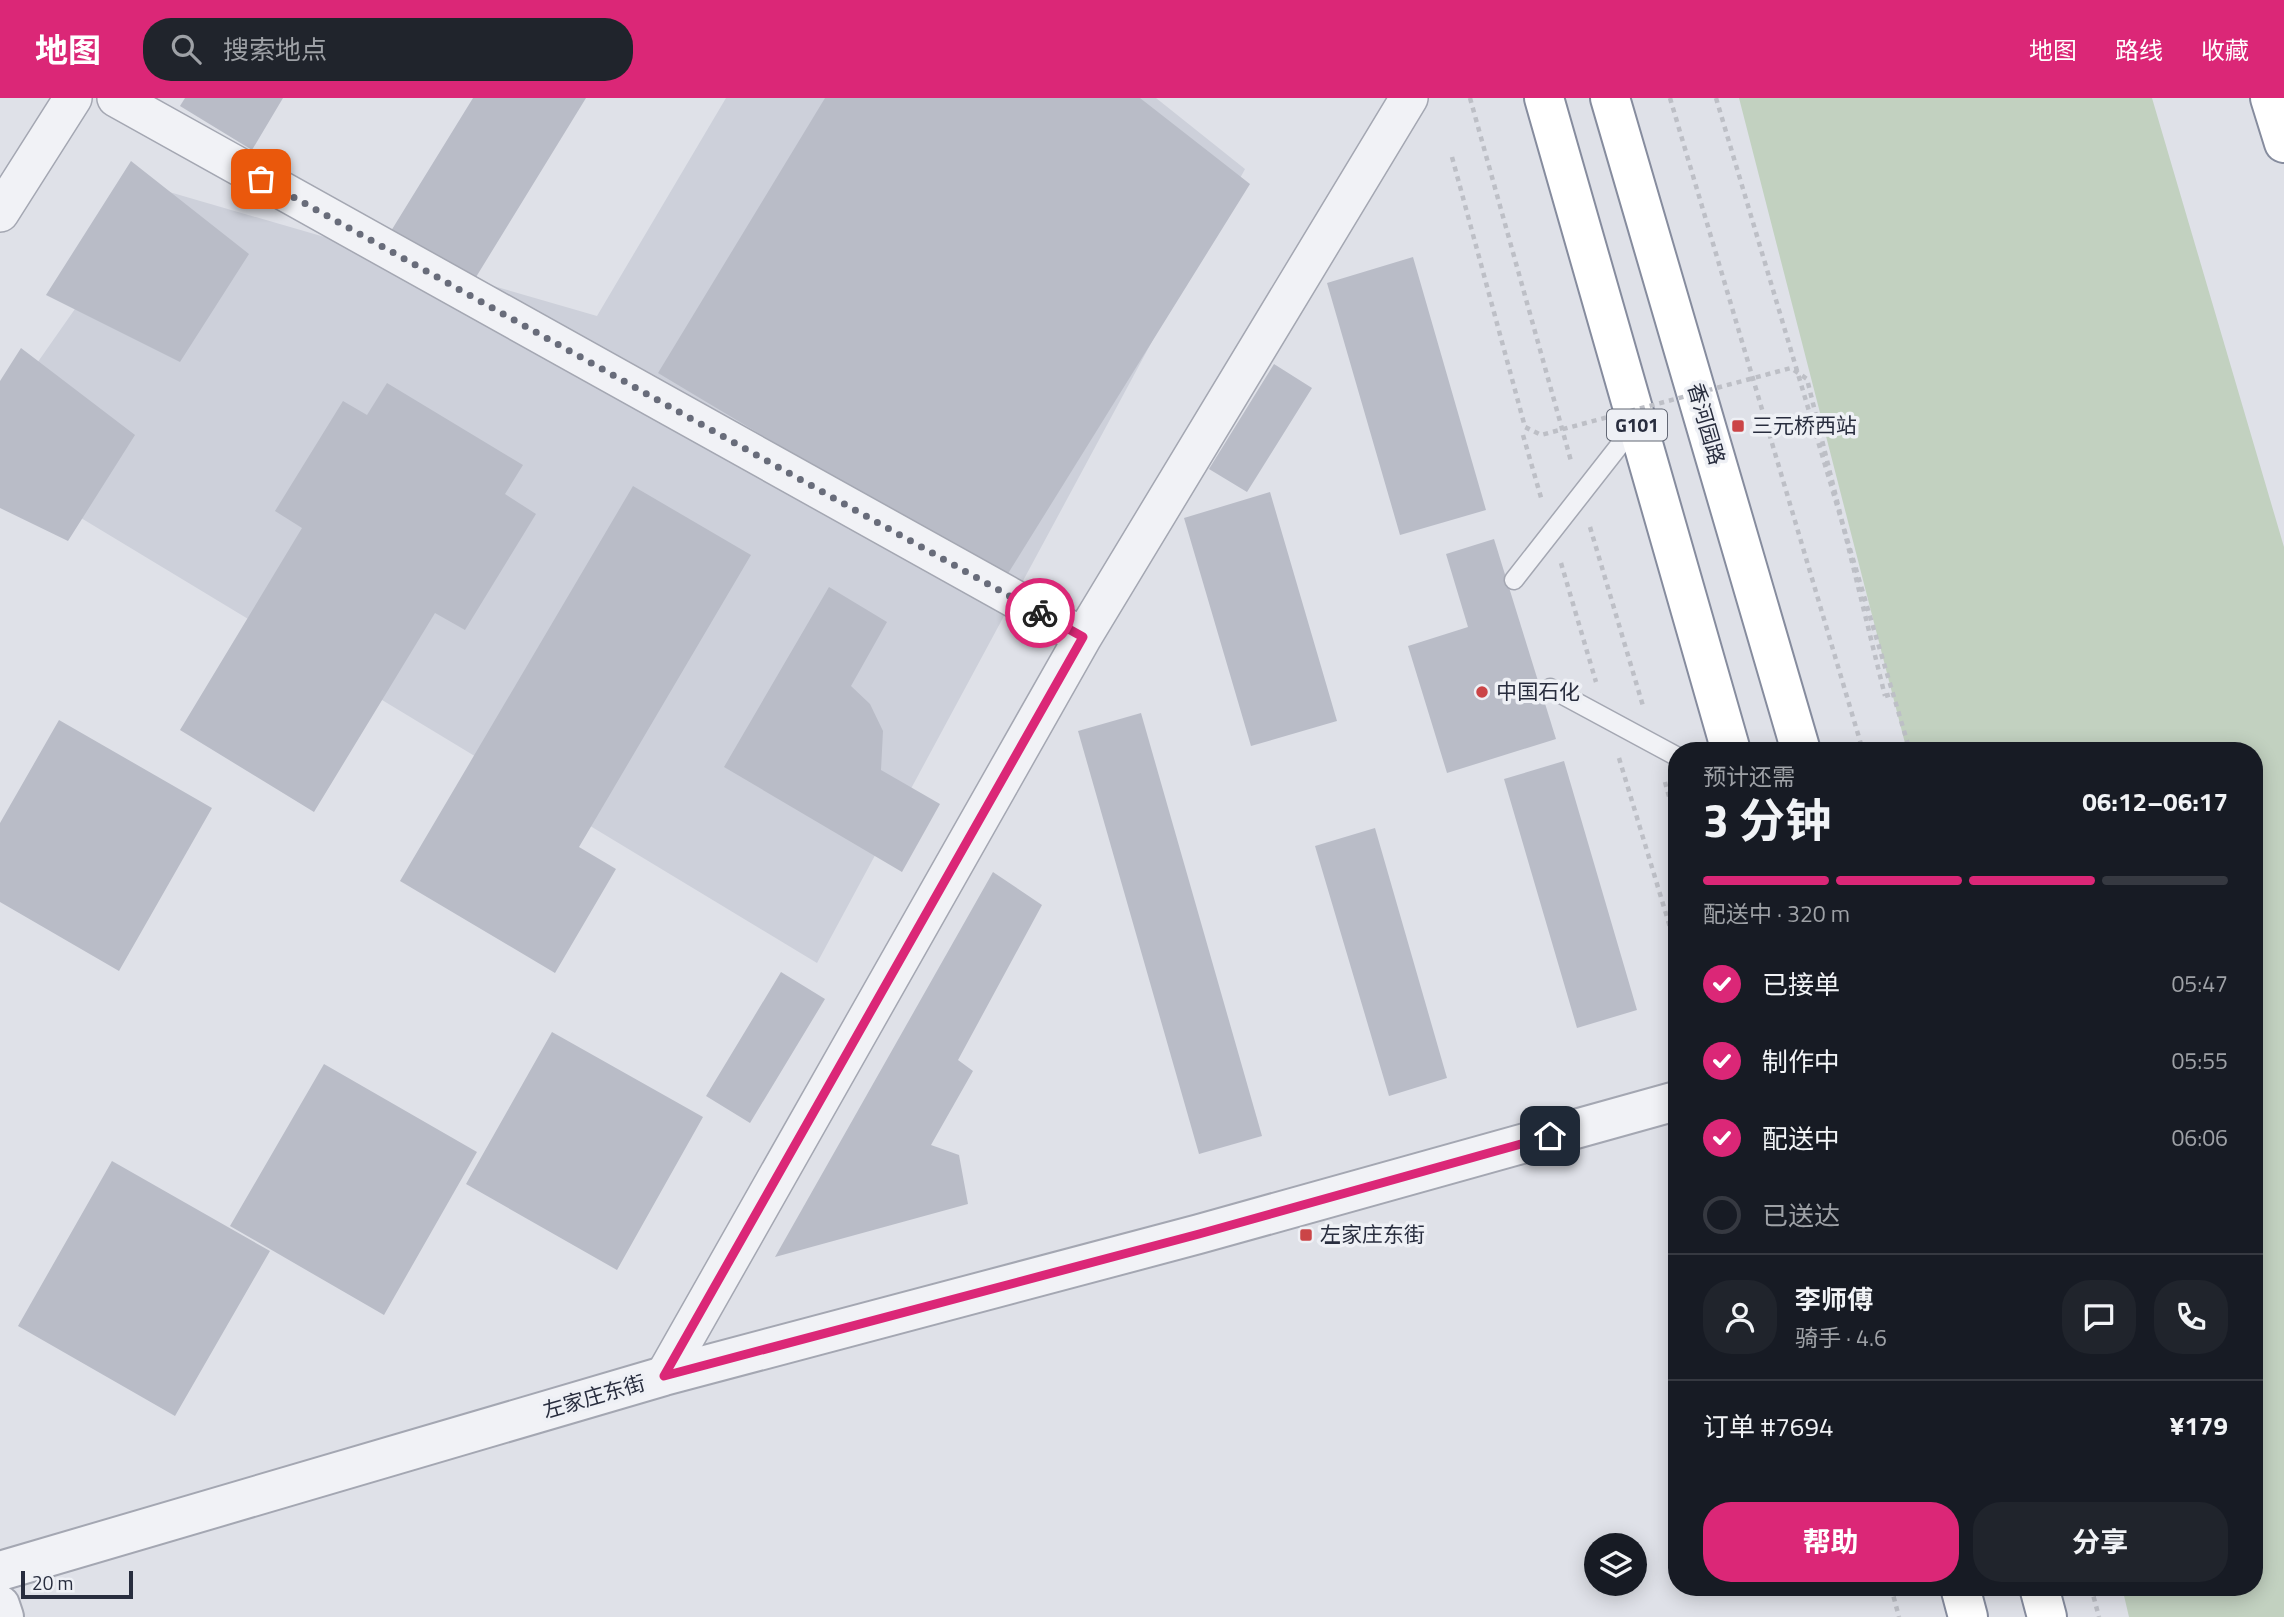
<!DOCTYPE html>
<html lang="zh">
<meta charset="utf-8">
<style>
body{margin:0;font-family:"Titillium Web","Noto Sans SC",sans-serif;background:#20242c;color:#f1f3f6;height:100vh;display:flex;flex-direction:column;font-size:26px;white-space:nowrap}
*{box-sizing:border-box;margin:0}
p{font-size:23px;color:#9ea1a6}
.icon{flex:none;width:38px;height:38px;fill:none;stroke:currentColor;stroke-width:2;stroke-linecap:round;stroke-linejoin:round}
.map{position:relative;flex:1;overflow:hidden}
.drawer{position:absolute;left:1668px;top:644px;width:595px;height:854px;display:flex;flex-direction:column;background:#171b24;border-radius:28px;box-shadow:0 4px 18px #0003}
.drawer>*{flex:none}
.fabs{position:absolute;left:1584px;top:1435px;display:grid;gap:14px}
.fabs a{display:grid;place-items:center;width:63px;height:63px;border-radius:50%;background:#171b24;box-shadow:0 4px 18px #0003;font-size:35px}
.scale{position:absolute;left:21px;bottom:18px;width:112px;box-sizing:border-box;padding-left:7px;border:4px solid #282d3e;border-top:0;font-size:19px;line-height:24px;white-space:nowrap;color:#282d3e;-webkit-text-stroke:5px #eef0f5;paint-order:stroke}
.pin{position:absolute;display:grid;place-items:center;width:60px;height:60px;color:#fff;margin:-30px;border-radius:14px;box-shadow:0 4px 10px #0006}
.courier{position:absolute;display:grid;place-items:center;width:70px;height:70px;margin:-35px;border:5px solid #db2777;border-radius:50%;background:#fff;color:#222;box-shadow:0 2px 9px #0007}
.headline em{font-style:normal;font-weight:700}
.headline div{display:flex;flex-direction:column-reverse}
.headline{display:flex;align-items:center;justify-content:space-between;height:119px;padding:0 35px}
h1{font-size:46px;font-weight:700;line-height:52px}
.bar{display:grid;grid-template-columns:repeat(4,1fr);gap:10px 7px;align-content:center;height:84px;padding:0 35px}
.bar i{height:9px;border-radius:5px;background:#363941}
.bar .selected{background:#db2777}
.bar p{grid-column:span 4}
.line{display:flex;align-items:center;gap:18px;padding:0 35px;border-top:2px solid #363941}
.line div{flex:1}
.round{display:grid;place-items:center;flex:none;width:74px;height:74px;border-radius:28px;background:#20242c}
ol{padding:0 35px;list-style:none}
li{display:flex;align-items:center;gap:21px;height:77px}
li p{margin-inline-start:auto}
li .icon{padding:7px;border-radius:50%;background:#db2777;color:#fff;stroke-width:4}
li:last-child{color:#9ea1a6}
li i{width:38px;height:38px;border:4px solid #363941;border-radius:50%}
.button{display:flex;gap:14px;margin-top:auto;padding:14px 35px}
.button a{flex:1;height:80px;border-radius:28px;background:#db2777;color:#fff;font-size:28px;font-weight:700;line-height:80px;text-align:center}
.button a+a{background:#20242c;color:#f1f3f6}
header{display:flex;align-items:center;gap:42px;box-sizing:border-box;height:98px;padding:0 35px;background:#db2777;color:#fff}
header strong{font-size:33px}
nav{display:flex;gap:38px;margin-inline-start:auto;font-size:24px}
.search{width:490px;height:63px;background:#20242c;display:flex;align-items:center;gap:18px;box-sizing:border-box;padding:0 24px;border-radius:28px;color:#9ea1a6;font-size:26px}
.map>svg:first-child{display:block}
.built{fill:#cdd0da}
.green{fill:#c2d1c0}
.building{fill:#b9bcc7}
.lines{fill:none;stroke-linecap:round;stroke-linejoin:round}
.service-casing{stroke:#a4a7b2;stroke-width:21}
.minor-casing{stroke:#a4a7b2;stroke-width:40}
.tertiary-casing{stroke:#a4a7b2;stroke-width:42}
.trunk-casing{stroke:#868c9e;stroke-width:42}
.path{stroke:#bdbfc6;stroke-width:4.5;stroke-dasharray:5 5;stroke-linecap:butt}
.service{stroke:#f1f2f6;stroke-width:18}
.minor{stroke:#f1f2f6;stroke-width:37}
.tertiary{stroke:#f1f2f6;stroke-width:38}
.trunk{stroke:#fff;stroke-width:38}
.path-bridge{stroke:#bdbfc6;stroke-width:4.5;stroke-dasharray:5 5;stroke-linecap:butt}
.done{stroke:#686c7a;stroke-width:7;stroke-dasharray:0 12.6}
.route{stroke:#db2777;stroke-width:9}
.poi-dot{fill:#cb4547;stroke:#eef0f5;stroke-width:2.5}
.labels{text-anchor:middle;stroke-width:7;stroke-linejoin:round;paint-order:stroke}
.shield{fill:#eef0f5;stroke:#636875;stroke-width:2}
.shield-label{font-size:19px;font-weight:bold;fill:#282d3e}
.street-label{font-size:21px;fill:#282d3e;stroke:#eef0f5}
.poi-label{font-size:21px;fill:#282d3e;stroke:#eef0f5;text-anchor:start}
</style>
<header>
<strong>地图</strong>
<div class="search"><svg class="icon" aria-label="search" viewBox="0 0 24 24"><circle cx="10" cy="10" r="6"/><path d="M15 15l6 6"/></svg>搜索地点</div>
<nav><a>地图</a><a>路线</a><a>收藏</a></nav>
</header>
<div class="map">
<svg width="2284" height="1519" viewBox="0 0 2284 1519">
<rect width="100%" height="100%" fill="#dfe1e8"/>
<!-- built -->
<path class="built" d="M726 0H1156L1245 71 817 865 0 371V318L159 91 597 218Z"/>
<!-- green -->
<path class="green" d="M1739 0H2152L2284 449V1519H2129L2122 1489H2254V653H1907Z"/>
<!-- building -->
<path class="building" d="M185 0H283L252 52 180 8Z
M473 0H586L465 197 383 146Z
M825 0H1140L1250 86 1004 482 658 275Z
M131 63 249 156 180 264 46 197Z
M1413 159 1486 412 1400 437 1327 185Z
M21 250 135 337 68 443 0 410V283Z
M1274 266 1312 290 1247 394 1209 371Z
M387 285 523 367 505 396 536 416 465 532 435 515 314 714 180 632 302 430 275 413 343 303 367 317Z
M633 388 751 457 579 749 616 771 555 875 400 783Z
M1270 394 1337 623 1251 648 1184 420Z
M1494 441 1556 641 1447 675 1408 548 1468 529 1446 456Z
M829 489 887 524 851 588 870 606 883 633 881 672 940 706 902 774 724 669Z
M1141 615 1262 1038 1199 1056 1078 633Z
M59 622 212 710 119 873 0 804V725Z
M1564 663 1637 912 1577 930 1504 681Z
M1375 730 1447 980 1389 998 1315 748Z
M993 774 1042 807 958 962 973 973 931 1047 959 1057 968 1106 775 1159Z
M781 874 825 901 750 1025 706 998Z
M552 934 703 1019 617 1172 466 1086Z
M324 966 477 1054 384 1217 230 1128Z
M112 1063 270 1153 175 1318 18 1228Z"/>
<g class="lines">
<!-- service casing -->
<g class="service-casing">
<path id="service" d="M1514 482 1637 325
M1550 590 1676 658"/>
</g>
<!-- minor casing -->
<g class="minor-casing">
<path id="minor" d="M116 0 1083 539
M0 115 73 0
M664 1278 1083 539 1409 0"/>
</g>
<!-- tertiary casing -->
<g class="tertiary-casing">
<path id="tertiary" d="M0 1473 664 1278 1199 1136 1676 1003
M0 1507 4 1519"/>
</g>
<!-- trunk casing -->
<g class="trunk-casing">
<path id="trunk" d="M1544 0 1731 653
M1610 0 1801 653
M2270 0 2284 45
M1960 1489 1968 1519
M2039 1489 2047 1519"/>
</g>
<!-- path -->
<path class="path" d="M1470 0 1571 363
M1670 0 1863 653
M1716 0 1910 653
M1523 337 1542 403
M1590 429 1643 608
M1561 465 1596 584
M1885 598 1892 596
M1619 660 1676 849
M1665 684 1676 724
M1891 1489 1899 1519
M2091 1489 2099 1519"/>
<!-- service -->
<use href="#service" class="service"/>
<!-- minor -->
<use href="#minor" class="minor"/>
<!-- tertiary -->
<use href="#tertiary" class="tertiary"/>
<!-- trunk -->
<use href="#trunk" class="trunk"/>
<!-- path-bridge -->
<path class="path-bridge" d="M1452 59 1525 329 1541 337 1791 270 1807 281 1885 598"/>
</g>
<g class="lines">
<!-- done -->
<path class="done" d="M261 81 1040 515"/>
<!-- route -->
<path class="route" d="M1040 515 1083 539 664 1278 1199 1136 1550 1038"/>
</g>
<!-- markers -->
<g class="poi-dot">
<rect x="1731" y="321" width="14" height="14" rx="3.5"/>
<circle cx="1482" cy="594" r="7"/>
<rect x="1299" y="1130" width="14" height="14" rx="3.5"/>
</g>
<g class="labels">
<!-- shield labels -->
<rect class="shield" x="1607" y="311.5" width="60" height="31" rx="5"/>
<g class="shield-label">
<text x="1637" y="334">G101</text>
</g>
<!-- street labels -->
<g class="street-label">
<text transform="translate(1706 326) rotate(74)" y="7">香河园路</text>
<text transform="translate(594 1299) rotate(-16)" y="7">左家庄东街</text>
</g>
<!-- poi labels -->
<g class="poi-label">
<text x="1752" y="335">三元桥西站</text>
<text x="1496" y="601">中国石化</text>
<text x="1320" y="1144">左家庄东街</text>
</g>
</g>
</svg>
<div class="fabs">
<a><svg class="icon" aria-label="layers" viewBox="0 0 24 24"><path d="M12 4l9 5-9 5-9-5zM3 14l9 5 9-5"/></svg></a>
</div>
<div class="scale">20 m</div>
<div class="pin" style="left:261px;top:81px;background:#ea580c"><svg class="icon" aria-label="bag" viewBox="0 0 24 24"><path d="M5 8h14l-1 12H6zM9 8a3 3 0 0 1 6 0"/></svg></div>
<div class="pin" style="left:1550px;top:1038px;background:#1f2937"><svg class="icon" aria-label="home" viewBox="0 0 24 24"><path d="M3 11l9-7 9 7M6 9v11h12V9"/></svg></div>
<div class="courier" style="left:1040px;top:515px"><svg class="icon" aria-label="bike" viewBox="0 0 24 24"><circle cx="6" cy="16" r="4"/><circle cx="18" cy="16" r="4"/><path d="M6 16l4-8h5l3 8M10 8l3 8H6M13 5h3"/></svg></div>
<section class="drawer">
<div class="headline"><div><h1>3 分钟</h1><p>预计还需</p></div><em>06:12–06:17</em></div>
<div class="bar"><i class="selected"></i><i class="selected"></i><i class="selected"></i><i></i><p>配送中 · 320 m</p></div>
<ol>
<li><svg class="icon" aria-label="check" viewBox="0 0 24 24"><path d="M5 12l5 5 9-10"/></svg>已接单<p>05:47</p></li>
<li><svg class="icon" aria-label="check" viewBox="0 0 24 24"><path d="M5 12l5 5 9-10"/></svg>制作中<p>05:55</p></li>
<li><svg class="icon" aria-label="check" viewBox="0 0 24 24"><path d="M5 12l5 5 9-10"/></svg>配送中<p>06:06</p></li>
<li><i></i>已送达</li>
</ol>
<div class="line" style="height:126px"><a class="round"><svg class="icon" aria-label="person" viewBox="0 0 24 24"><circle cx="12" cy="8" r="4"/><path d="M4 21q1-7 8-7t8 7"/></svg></a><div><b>李师傅</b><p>骑手 · 4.6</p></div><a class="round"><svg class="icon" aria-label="chat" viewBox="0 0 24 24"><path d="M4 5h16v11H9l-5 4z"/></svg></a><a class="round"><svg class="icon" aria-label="phone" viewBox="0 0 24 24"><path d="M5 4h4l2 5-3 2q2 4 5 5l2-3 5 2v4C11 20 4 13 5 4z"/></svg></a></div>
<div class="line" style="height:91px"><div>订单 #7694</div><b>¥179</b></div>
<div class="button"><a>帮助</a><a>分享</a></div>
</section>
</div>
